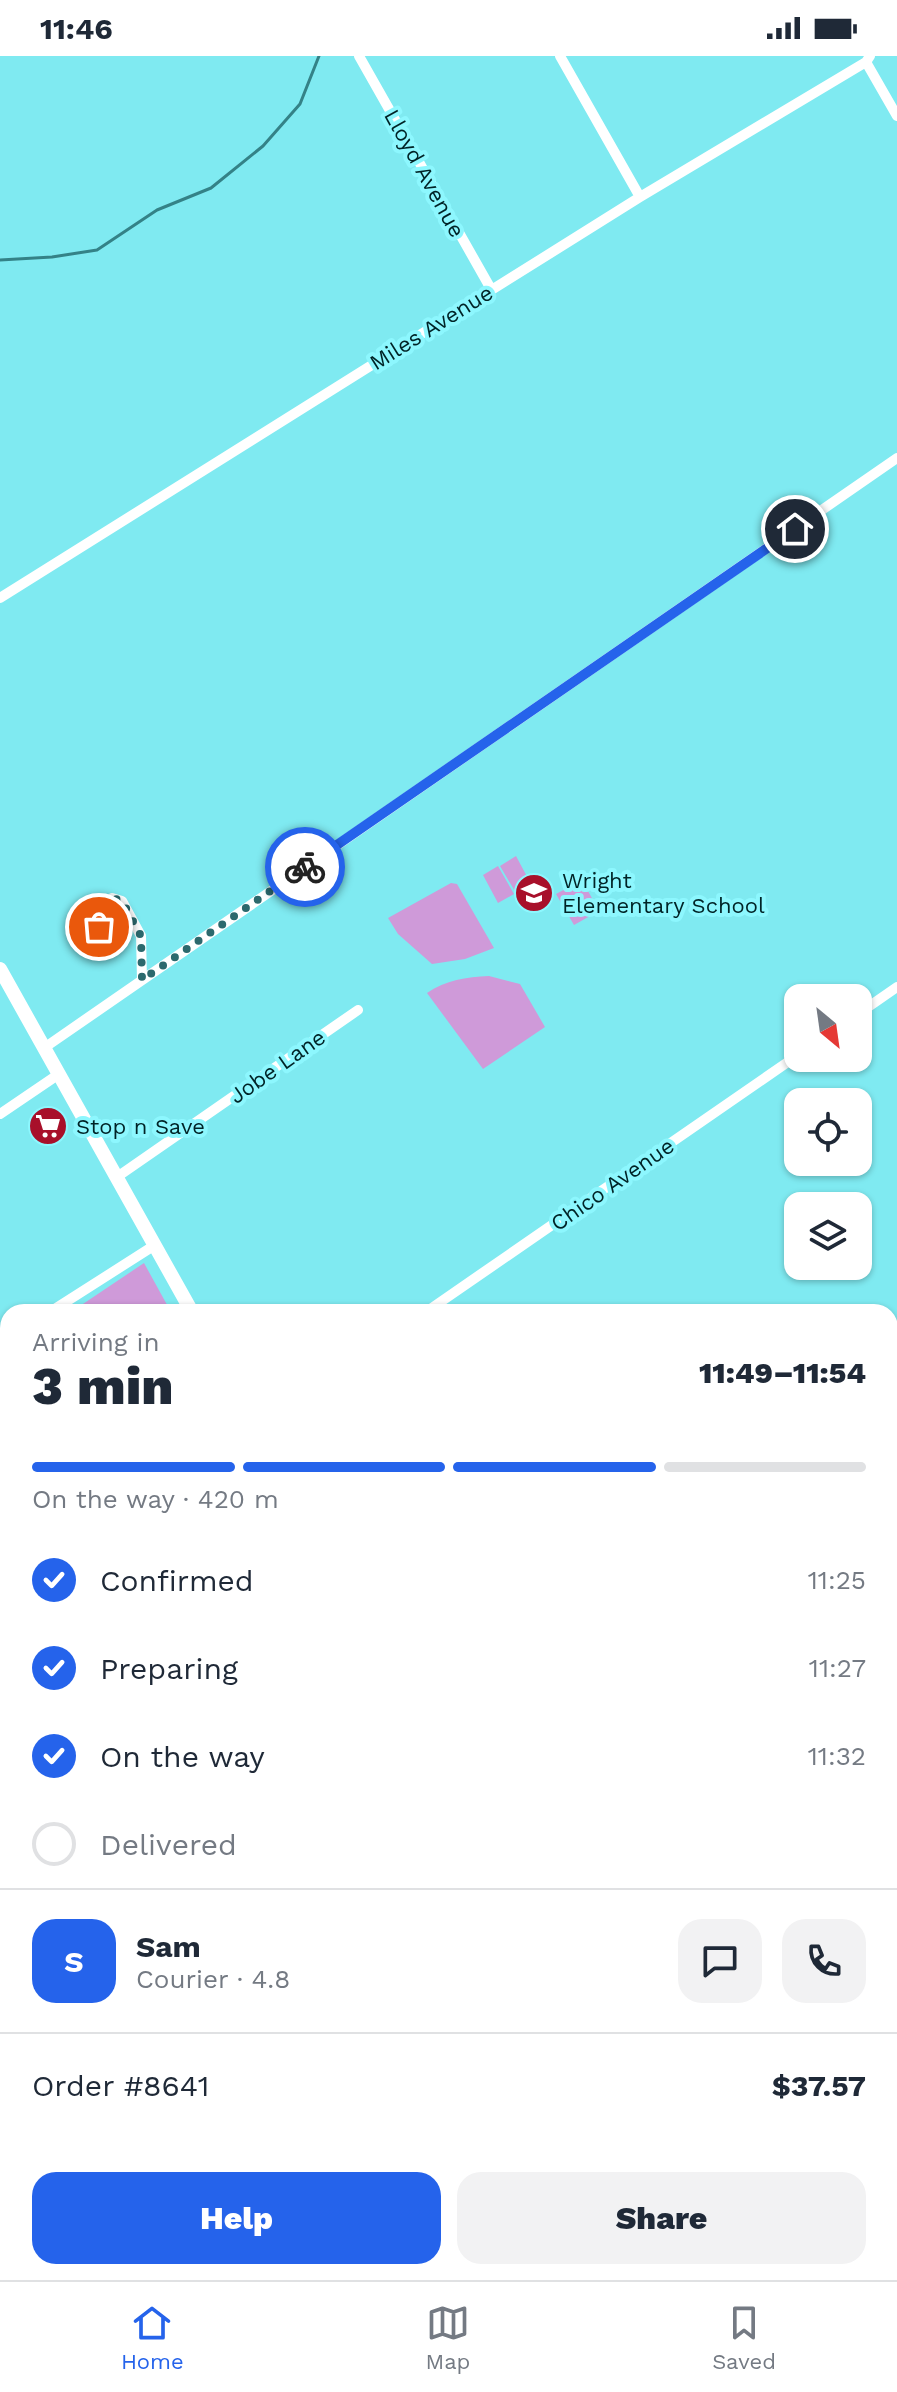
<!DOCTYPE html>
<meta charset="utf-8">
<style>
body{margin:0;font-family:"Work Sans",sans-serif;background:#f2f2f3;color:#1f2937;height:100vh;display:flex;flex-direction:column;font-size:30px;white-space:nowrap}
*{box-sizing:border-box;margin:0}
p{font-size:26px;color:#747a83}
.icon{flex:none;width:44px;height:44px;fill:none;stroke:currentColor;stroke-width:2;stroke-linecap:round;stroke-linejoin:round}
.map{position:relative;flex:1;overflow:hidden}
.drawer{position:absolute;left:0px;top:1248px;width:898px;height:976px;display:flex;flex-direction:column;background:#fff;border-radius:24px 24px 0 0;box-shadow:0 2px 6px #0004}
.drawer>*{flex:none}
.needle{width:52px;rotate:151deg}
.buttons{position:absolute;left:784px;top:928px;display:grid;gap:16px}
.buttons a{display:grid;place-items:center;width:88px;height:88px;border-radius:16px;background:#fff;box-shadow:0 2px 6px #0004;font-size:40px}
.pin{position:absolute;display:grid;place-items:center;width:68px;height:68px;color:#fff;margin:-34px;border:4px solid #fff;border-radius:50%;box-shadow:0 2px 8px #0007}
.courier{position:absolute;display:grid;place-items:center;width:80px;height:80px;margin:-40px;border:6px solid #2563eb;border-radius:50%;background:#fff;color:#222;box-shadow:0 2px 10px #0007}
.overview em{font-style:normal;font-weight:800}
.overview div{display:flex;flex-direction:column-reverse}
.overview{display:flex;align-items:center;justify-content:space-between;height:136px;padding:0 32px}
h1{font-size:52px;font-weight:800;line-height:60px}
.bar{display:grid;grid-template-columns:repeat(4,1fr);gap:12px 8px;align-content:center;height:96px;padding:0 32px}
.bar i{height:10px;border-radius:6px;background:#e0e1e3}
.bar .current{background:#2563eb}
.bar p{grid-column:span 4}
.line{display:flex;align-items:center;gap:20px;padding:0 32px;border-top:2px solid #e0e1e3}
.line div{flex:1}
.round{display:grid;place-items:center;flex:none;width:84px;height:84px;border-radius:24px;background:#f2f2f3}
ol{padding:0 32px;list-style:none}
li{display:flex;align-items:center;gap:24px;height:88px}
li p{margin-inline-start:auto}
li .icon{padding:8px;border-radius:50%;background:#2563eb;color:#fff;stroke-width:4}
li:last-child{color:#747a83}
li i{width:44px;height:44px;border:4px solid #e0e1e3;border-radius:50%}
.cta{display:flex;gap:16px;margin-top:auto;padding:16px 32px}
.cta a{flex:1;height:92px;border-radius:24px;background:#2563eb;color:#fff;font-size:32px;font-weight:800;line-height:92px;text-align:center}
.cta a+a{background:#f2f2f3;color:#1f2937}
.status{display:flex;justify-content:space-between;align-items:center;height:56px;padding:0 40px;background:#fff;direction:ltr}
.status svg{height:22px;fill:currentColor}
.dock{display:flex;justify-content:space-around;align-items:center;height:112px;border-top:2px solid #e0e1e3;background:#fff;font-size:22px;color:#747a83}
.dock a{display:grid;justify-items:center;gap:4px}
.dock .current{color:#2563eb}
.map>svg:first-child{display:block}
.green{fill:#cf9ad9}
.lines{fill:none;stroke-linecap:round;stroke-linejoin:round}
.stream{stroke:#348287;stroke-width:3}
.minor{stroke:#fff;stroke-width:10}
.tertiary{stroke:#fff;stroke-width:12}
.secondary{stroke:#fff;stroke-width:14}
.primary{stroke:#fff;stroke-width:16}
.motorway{stroke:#fff;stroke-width:18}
.done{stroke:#2c696d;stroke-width:8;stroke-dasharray:0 14.4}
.route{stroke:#2563eb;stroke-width:10}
.labels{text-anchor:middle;stroke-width:8;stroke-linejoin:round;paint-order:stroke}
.street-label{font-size:22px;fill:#002326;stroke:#8df7fe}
.poi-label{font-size:22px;fill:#002326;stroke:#8df7fe;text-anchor:start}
</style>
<div class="status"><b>11:46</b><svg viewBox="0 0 49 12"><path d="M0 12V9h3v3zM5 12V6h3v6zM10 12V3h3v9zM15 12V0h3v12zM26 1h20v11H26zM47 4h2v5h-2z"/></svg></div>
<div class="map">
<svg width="897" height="2224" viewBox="0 0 897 2224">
<rect width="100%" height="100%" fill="#7feaf1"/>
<!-- green -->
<path class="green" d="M516 800 531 828 516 837 500 810Z
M498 810 514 838 498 847 483 819Z
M582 824 599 855 574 869 556 838Z
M451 827 457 828 494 892 465 903 432 908 398 878 388 862Z
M489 920 520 928 545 971 483 1013 427 937C446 924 466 921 489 920Z
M144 1207 171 1256H71Z"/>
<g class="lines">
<!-- stream -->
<path class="stream" d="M0 204 52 201 97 194 157 154 211 132 263 90 300 48 319 0"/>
<!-- minor -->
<path class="minor" d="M359 0 491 233
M560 0 640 141
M870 0 866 6 897 60
M0 542 640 141 866 6
M107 877 99 871 94 860 99 850 112 842 122 845 141 880 142 924
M858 958 897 931
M44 992 897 402
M0 1058 59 1018
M117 1121 358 954
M50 1256 155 1189
M426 1256 798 999
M0 1288 8 1283
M0 1548 8 1560
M0 2091 8 2085
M0 2196 8 2190
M90 2216 97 2224
M199 2216 205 2224"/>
<!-- tertiary -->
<path class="tertiary" d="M890 1726 897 1631
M831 2224 838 2216"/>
<!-- secondary -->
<path class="secondary" d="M0 913 192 1256
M0 1995 8 1989
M0 2012 8 2006
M784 2216 789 2224"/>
<!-- primary -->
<path class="primary" d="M890 1324 897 1302
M890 1454 897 1413"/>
<!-- motorway -->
<path class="motorway" d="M528 2224 536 2216
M570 2224 578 2216"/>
</g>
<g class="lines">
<!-- done -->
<path class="done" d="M99 871 94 860 99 850 112 842 122 845 141 880 142 924 305 811"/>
<!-- route -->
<path class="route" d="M305 811 795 473"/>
</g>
<!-- icons -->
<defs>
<g id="school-disc" transform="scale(2)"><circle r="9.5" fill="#a8102a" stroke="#8df7fe"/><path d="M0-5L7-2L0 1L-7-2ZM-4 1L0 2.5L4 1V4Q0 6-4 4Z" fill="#fff"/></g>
<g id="supermarket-disc" transform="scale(2)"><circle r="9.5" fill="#a8102a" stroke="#8df7fe"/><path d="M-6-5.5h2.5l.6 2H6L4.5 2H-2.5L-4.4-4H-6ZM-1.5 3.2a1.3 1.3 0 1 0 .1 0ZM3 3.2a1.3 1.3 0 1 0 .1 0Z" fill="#fff"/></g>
</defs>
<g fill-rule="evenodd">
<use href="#school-disc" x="534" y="837"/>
<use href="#supermarket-disc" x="48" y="1070"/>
</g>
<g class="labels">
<!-- street labels -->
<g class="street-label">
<text transform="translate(425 117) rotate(61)" y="8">Lloyd Avenue</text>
<text transform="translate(431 271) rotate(-32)" y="8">Miles Avenue</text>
<text transform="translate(277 1010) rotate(-35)" y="8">Jobe Lane</text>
<text transform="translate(612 1128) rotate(-35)" y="8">Chico Avenue</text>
</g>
<!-- poi labels -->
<g class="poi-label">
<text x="562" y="832">Wright<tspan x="562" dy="25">Elementary School</tspan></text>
<text x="76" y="1078">Stop n Save</text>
</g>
</g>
</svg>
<div class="buttons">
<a><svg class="needle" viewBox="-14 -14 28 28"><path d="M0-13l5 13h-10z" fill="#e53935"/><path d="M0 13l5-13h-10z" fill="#747a83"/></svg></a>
<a><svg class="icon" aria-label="locate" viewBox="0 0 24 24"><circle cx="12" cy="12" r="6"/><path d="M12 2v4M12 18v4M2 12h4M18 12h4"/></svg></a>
<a><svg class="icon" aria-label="layers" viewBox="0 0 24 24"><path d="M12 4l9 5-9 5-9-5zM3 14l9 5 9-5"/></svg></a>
</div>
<div class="pin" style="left:99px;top:871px;background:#ea580c"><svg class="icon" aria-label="bag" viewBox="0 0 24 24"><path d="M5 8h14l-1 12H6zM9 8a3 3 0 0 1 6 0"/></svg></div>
<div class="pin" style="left:795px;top:473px;background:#1f2937"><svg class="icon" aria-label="home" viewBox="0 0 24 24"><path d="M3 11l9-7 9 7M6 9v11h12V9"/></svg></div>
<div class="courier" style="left:305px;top:811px"><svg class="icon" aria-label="bike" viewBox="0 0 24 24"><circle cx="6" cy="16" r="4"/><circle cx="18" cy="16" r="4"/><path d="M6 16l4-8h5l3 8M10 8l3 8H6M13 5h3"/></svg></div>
<section class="drawer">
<div class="overview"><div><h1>3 min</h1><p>Arriving in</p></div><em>11:49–11:54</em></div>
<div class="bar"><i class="current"></i><i class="current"></i><i class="current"></i><i></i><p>On the way · 420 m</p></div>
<ol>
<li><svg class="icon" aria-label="check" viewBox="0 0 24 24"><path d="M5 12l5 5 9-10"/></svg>Confirmed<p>11:25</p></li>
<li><svg class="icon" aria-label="check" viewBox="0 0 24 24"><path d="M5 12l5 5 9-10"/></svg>Preparing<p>11:27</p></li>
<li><svg class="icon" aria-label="check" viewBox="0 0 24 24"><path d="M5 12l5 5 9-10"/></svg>On the way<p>11:32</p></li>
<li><i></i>Delivered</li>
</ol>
<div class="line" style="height:144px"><b class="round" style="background:#2563eb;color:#fff">S</b><div><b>Sam</b><p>Courier · 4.8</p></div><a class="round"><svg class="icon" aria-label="chat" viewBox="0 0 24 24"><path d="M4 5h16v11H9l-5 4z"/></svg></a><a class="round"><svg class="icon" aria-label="phone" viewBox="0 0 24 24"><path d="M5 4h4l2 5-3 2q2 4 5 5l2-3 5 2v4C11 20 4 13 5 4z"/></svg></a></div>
<div class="line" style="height:104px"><div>Order #8641</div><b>$37.57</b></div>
<div class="cta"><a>Help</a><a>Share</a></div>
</section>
</div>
<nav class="dock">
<a class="current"><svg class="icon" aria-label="home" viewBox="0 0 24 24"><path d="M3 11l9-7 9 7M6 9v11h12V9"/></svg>Home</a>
<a><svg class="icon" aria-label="map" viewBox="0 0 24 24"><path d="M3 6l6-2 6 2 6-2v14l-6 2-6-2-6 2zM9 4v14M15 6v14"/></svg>Map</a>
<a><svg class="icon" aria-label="saved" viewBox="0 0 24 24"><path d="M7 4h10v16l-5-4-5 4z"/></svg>Saved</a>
</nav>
